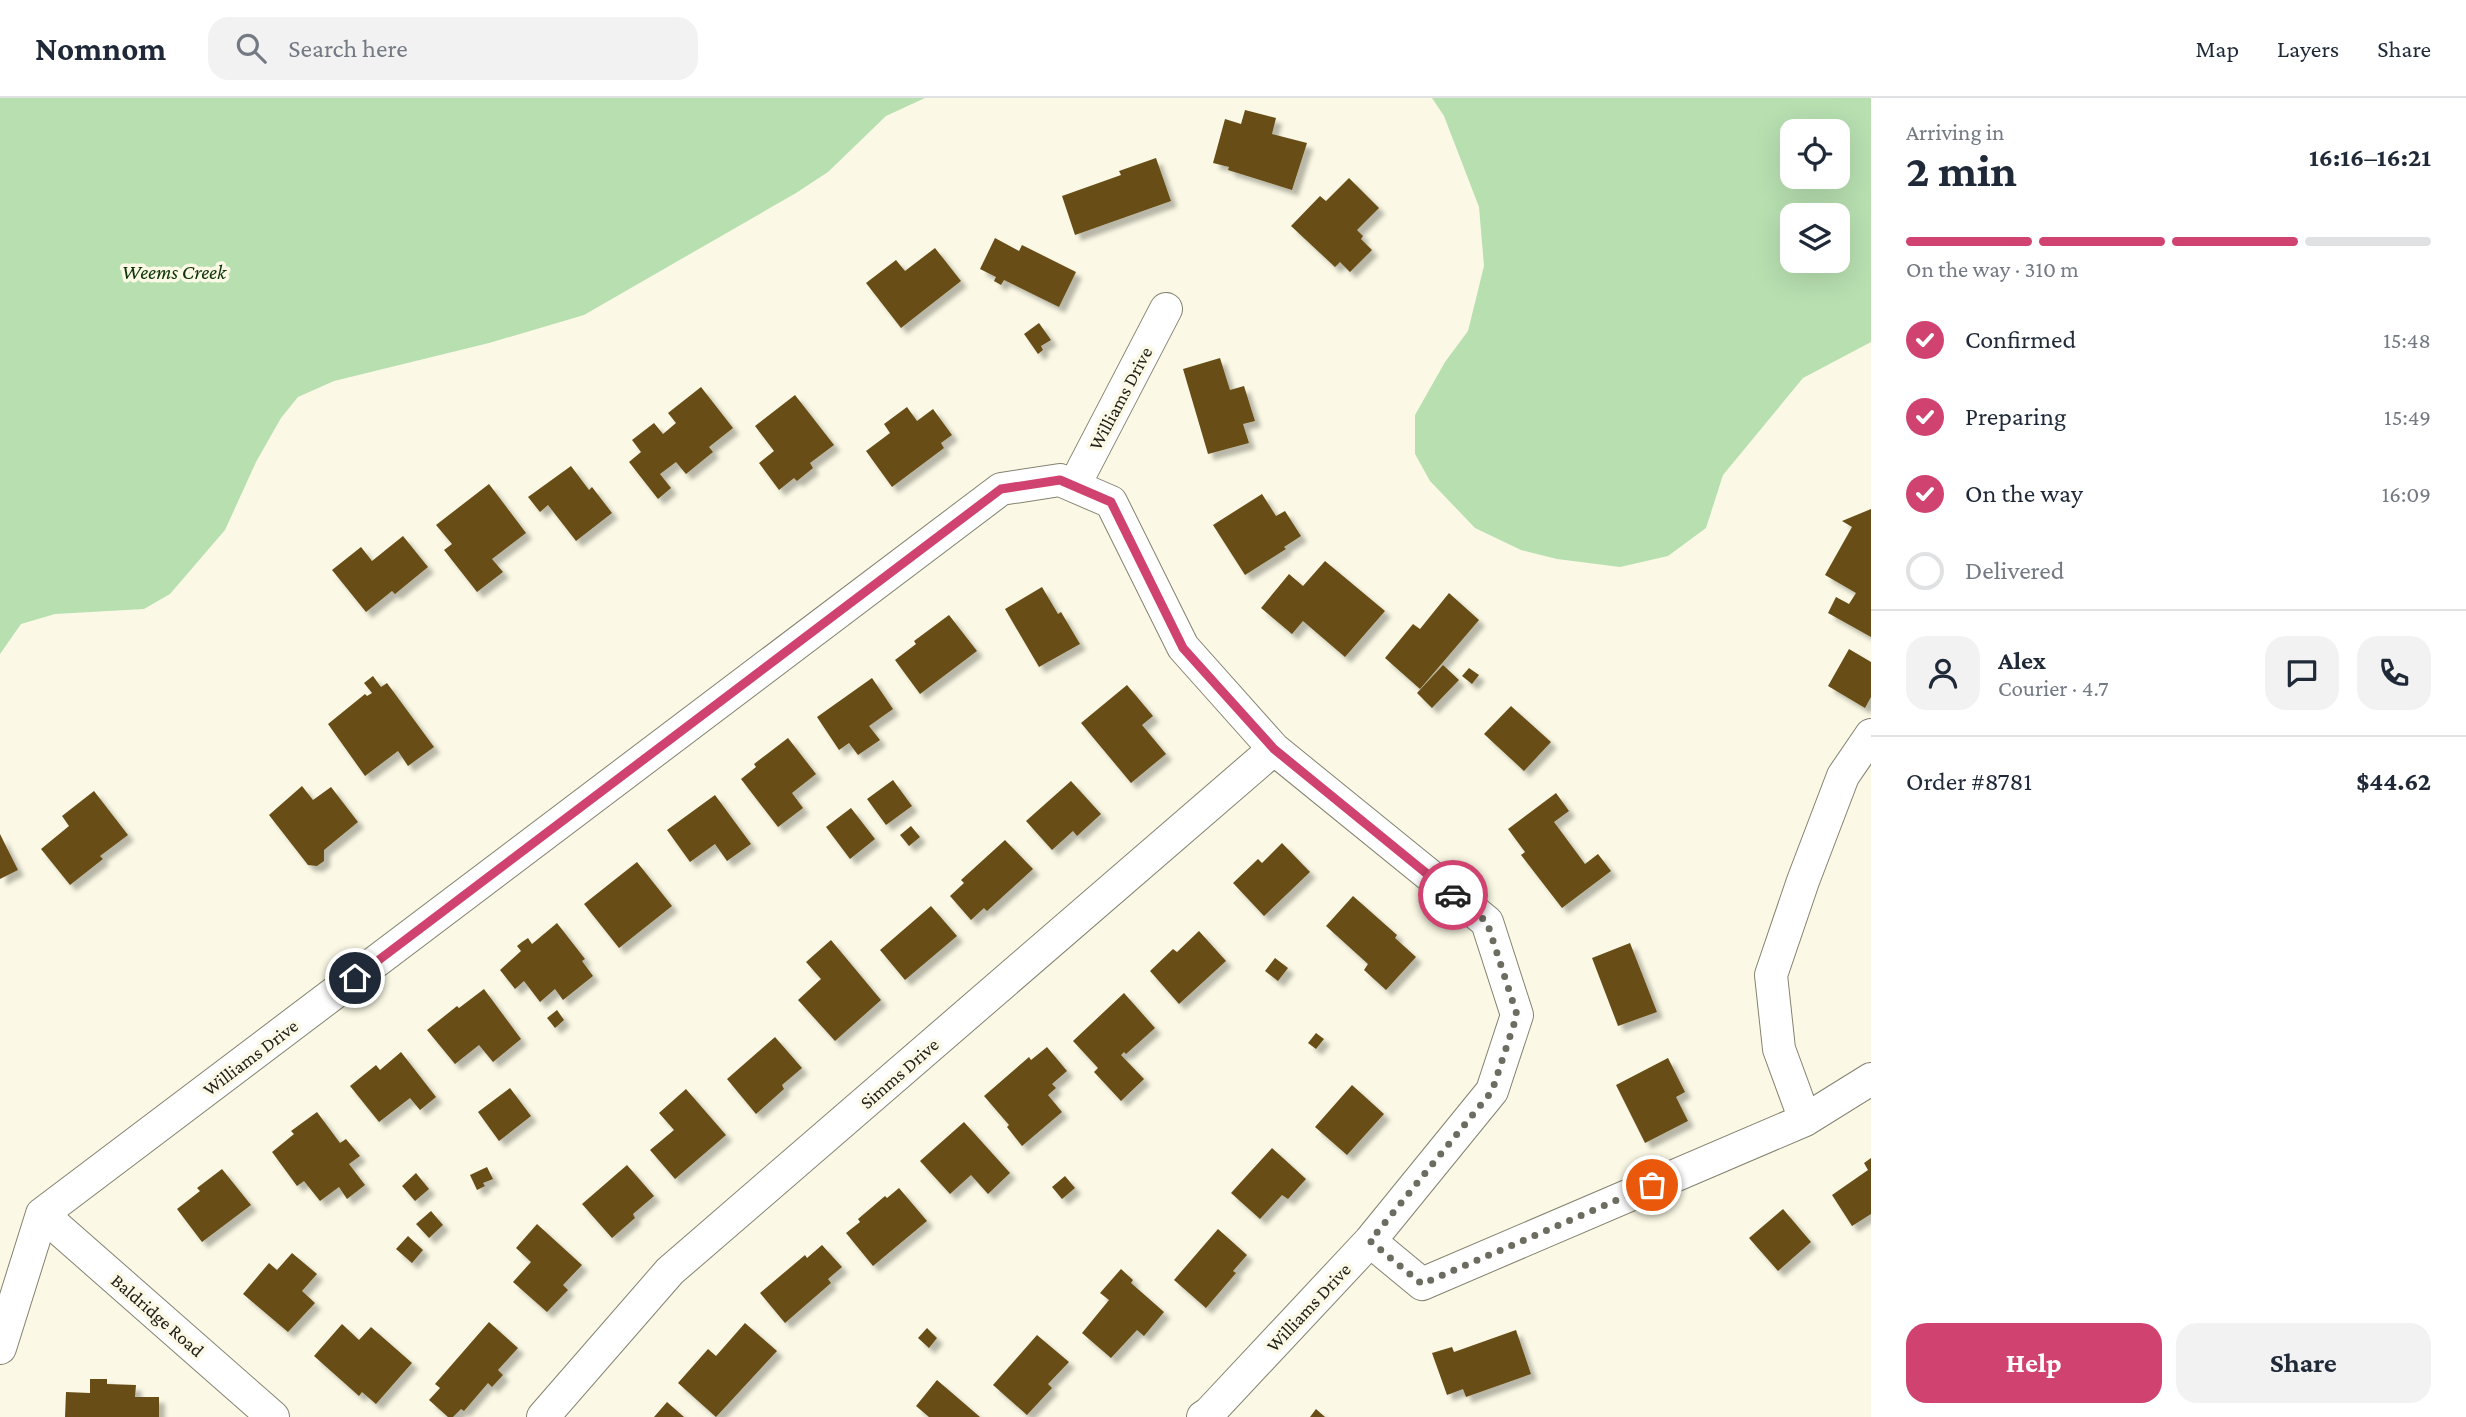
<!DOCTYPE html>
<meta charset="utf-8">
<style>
body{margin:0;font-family:"Crimson Pro",serif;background:#f2f2f3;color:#1f2937;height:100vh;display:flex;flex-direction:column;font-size:26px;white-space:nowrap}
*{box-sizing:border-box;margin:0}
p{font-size:23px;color:#747a83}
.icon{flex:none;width:38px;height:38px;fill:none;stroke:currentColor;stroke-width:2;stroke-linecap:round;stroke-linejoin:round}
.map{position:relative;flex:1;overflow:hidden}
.side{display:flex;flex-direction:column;background:#fff;width:595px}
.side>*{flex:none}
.tools{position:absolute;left:1780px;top:21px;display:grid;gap:14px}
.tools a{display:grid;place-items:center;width:70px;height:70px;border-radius:14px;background:#fff;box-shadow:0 7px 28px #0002;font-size:35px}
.pin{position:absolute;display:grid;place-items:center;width:60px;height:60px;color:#fff;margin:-30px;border:4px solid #fff;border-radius:50%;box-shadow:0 2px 7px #0007}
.courier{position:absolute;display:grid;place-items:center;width:70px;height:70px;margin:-35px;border:5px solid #d04371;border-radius:50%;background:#fff;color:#222;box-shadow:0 2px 9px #0007}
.overview em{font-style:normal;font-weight:700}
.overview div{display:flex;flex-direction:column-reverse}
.overview{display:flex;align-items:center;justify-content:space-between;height:119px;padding:0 35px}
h1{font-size:46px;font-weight:700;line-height:52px}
.bar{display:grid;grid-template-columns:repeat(4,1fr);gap:10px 7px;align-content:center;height:84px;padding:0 35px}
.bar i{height:9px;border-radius:5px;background:#e0e1e3}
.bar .selected{background:#d04371}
.bar p{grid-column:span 4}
.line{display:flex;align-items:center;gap:18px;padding:0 35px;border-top:2px solid #e0e1e3}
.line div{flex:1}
.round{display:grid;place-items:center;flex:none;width:74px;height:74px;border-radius:21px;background:#f2f2f3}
ol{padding:0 35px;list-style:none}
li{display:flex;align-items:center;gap:21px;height:77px}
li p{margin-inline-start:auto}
li .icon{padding:7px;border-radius:50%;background:#d04371;color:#fff;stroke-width:4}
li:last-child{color:#747a83}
li i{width:38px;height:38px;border:4px solid #e0e1e3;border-radius:50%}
.button{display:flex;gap:14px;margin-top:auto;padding:14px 35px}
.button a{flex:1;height:80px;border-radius:21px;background:#d04371;color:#fff;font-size:28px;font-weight:700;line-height:80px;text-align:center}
.button a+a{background:#f2f2f3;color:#1f2937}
header{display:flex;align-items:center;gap:42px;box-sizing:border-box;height:98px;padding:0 35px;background:#fff;border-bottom:2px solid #e0e1e3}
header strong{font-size:33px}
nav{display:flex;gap:38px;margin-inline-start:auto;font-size:24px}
.search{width:490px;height:63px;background:#f2f2f3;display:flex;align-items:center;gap:18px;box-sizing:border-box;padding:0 24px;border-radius:21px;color:#747a83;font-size:26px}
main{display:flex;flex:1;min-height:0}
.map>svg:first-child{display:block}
.water{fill:#b7dfb0;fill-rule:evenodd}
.building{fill:#674e19;filter:url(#shadow)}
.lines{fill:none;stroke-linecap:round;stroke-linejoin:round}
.minor-casing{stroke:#848270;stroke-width:34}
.minor{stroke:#fff;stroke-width:32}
.done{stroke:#6d6c60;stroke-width:7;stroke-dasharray:0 12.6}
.route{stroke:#d04371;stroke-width:9}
.labels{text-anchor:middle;stroke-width:7;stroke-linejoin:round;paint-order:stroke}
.street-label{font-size:19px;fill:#212019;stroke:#fbf9e5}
.water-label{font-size:21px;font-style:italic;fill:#0b3304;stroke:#fbf9e5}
</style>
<header>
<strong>Nomnom</strong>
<div class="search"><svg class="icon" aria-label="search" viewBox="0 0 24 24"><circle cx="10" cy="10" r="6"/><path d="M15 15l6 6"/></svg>Search here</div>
<nav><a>Map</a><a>Layers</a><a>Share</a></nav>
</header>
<main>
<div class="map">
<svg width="1871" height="1319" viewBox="0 0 1871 1319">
<defs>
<filter id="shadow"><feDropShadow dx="6" dy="6" stdDeviation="2" flood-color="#0004"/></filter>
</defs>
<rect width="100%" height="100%" fill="#fbf9e5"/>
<!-- water -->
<path class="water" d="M0 0H925L886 18 828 74 796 95 584 217 489 245 334 283 298 299 281 320 256 364 225 432 170 496 144 511 55 516 21 526 0 556Z
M1432 0H1871V244L1803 280 1723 377 1706 430 1668 458 1620 469 1557 461 1521 452 1475 430 1430 383 1415 356V317L1445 264 1468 233 1484 168 1479 109 1444 18ZM1792 33H1838V79H1792ZM1792 117H1838V163H1792Z"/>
<!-- building -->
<path class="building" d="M1245 12 1276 20 1272 36 1307 45 1292 92 1228 72 1229 69 1213 65 1225 21 1241 26Z
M1156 60 1171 103 1075 137 1062 98 1121 77 1119 73Z
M1349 80 1379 110 1357 132 1363 138 1361 141 1372 152 1350 174 1340 164 1335 169 1291 128 1320 98 1326 103Z
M995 140 1019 153 1022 147 1076 174 1059 209 1004 182 1001 187 994 183 996 179 980 171Z
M935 150 961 183 901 230 866 185 896 162 905 173Z
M1039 225 1051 242 1041 248 1043 252 1038 256 1024 236Z
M1220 260 1230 292 1244 288 1255 323 1243 326 1249 345 1208 356 1183 271Z
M701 289 733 330 709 349 713 354 686 376 676 364 660 376 671 390 658 401 629 364 641 354 632 342 654 325 663 336 676 325 668 315Z
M795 297 834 347 810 365 813 370 797 383 794 380 779 392 759 365 774 353 755 328Z
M907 309 917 323 933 311 952 337 941 345 944 350 892 389 866 353 890 335 884 326Z
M571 368 589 392 592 389 612 415 576 443 548 407 540 414 528 399Z
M489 386 526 435 492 461 503 474 477 494 444 452 452 446 436 427Z
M1262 396 1276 418 1285 413 1301 438 1284 449 1286 451 1245 477 1213 427Z
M1871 411V539L1828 515 1836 499 1849 506 1856 495 1825 477 1852 429 1842 423Z
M403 438 428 469 395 496 392 493 366 514 332 472 361 449 372 463Z
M1325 463 1385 513 1345 559 1303 523 1292 536 1261 510 1289 476 1303 488Z
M1042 489 1058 516 1061 514 1080 546 1039 569 1005 511Z
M1449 495 1479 522 1420 591 1385 560 1413 526 1420 531Z
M949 517 977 553 920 596 895 562 916 546 914 543Z
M1849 551 1871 564V599L1865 610 1828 588Z
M1443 567 1459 582 1432 610 1417 595Z
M1469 570 1479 577 1472 586 1462 578Z
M373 578 381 589 387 585 434 649 408 668 398 653 365 678 328 626 365 596 367 598 372 595 364 585Z
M872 580 893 611 869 628 880 642 858 657 849 645 839 652 817 619Z
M1127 587 1153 618 1142 627 1166 656 1131 685 1081 625Z
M1511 608 1551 644 1524 673 1484 636Z
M788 640 816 676 792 695 803 710 778 729 741 681 756 669 754 666Z
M893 682 912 708 886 727 867 701Z
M1071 683 1101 716 1077 738 1073 733 1052 752 1026 723Z
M302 688 313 702 331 689 358 724 324 752V763L317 768 308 767 269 717Z
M94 693 128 737 100 758 103 761 70 787 41 751 69 728 62 718Z
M1556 695 1569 713 1554 724 1585 766 1598 756 1611 773 1562 810 1521 757 1525 754 1508 731Z
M715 697 751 746 727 763 715 746 690 764 667 732Z
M851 710 875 741 850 761 826 729Z
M911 728 920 739 909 748 900 737Z
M0 736 18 772 0 781Z
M1005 742 1033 771 987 813 984 810 971 822 950 798 964 785 961 782Z
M1282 745 1310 774 1264 818 1233 785 1258 761 1262 765Z
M637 764 672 808 619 850 584 806Z
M1353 798 1397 837 1395 840 1416 859 1386 892 1364 872 1368 866 1326 828Z
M931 808 957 838 905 882 880 852Z
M557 825 585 861 582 863 593 878 563 902 555 891 540 904 524 883 515 891 500 872 521 853 517 848 522 844 528 840 532 846Z
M1199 833 1226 863 1179 906 1150 873 1173 851 1177 854Z
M831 842 881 902 835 943 798 902 821 881 806 864Z
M1630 845 1657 914 1618 928 1592 860Z
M1275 860 1288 870 1278 883 1265 873Z
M484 891 521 941 493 964 479 947 455 966 427 932 457 908 459 910Z
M1124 895 1155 930 1126 956 1124 954 1121 957 1144 981 1121 1003 1094 974 1098 970 1073 943Z
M557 912 564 922 555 930 547 920Z
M1316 935 1324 941 1316 951 1308 945Z
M775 939 802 970 782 987 784 991 756 1016 727 981Z
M1047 949 1067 973 1052 986 1056 990 1048 997 1062 1014 1022 1048 1007 1029 1009 1027 984 998 1029 959 1031 962Z
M401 954 436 999 420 1012 410 1000 379 1024 350 988 376 967 380 972Z
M1668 960 1685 994 1676 999 1688 1023 1645 1045 1616 987Z
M1352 987 1384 1016 1347 1057 1315 1029Z
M510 990 531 1018 499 1043 478 1014Z
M686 991 726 1037 675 1081 650 1052 674 1032 659 1015Z
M317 1014 340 1045 346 1041 360 1058 349 1066 365 1087 347 1101 339 1089 320 1103 304 1083 297 1088 272 1054 294 1036 291 1033Z
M964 1024 1010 1075 988 1096 971 1077 950 1096 920 1063Z
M1272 1050 1306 1081 1288 1101 1282 1097 1260 1121 1231 1095Z
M1871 1060V1116L1852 1128 1832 1097 1868 1072 1864 1065Z
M627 1067 654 1098 633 1116 635 1120 612 1140 582 1106Z
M487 1069 493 1081 483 1085 485 1088 477 1092 470 1077Z
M222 1071 251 1107 202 1144 177 1111 200 1093 197 1090Z
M416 1075 429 1091 415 1103 402 1088Z
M1065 1078 1075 1090 1062 1101 1052 1089Z
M899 1090 927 1123 873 1168 846 1135 860 1124 858 1121 885 1098 887 1100Z
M1783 1111 1811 1144 1778 1173 1749 1140Z
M431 1113 443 1127 429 1140 416 1126Z
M537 1126 582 1167 563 1187 568 1192 547 1214 513 1184 531 1164 516 1150Z
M1218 1131 1247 1157 1233 1173 1236 1175 1206 1210 1174 1182Z
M408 1138 423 1152 412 1165 396 1151Z
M822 1147 842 1169 828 1181 831 1185 785 1225 760 1195 805 1157 807 1160Z
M292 1155 317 1176 302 1193 315 1205 288 1234 243 1196 269 1165 277 1172Z
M1121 1171 1133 1182 1131 1185 1164 1214 1144 1238 1137 1232 1111 1260 1082 1235 1109 1202 1100 1195Z
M489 1224 518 1250 498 1272 503 1277 492 1289 488 1285 464 1313 461 1311 453 1319H448L429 1302 440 1290 435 1286Z
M745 1225 777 1253 716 1319 678 1285 708 1251 716 1258Z
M342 1226 359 1242 371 1229 412 1265 376 1306 362 1294 359 1298 314 1258Z
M927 1230 937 1240 929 1250 918 1240Z
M1516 1232 1531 1276 1466 1299 1463 1291 1447 1297 1432 1255 1452 1249 1454 1254Z
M1037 1237 1069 1264 1048 1286 1052 1290 1027 1317 993 1287Z
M90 1281H107V1286L136 1287 135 1299H159V1319H65L66 1294 90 1295Z
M937 1282 980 1319H929L916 1308Z
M667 1304 684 1319H654Z
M1316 1311 1325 1319H1310Z"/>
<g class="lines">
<!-- minor casing -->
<g class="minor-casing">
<path id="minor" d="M1074 388 1166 211
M1805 1022 1779 951 1771 877 1803 783 1843 678 1871 637
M42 1116 1001 391 1060 382 1111 404 1183 549 1274 651 1487 824 1517 917 1492 993 1370 1143 1209 1315 1203 1319
M42 1116 273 1319
M1370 1143 1422 1186 1805 1022 1871 981
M0 1250 42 1116
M543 1319 670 1173 1274 651"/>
</g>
<!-- minor -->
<use href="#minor" class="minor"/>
</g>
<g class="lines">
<!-- done -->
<path class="done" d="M1453 797 1487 824 1517 917 1492 993 1370 1143 1422 1186 1652 1087"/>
<!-- route -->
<path class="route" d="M355 880 1001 391 1060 382 1111 404 1183 550 1274 651 1453 797"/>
</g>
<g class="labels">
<!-- street labels -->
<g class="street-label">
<text transform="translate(1120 300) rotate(-62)" y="7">Williams Drive</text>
<text transform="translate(250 959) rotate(-37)" y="7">Williams Drive</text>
<text transform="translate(899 975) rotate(-41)" y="7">Simms Drive</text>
<text transform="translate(1308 1209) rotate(-47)" y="7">Williams Drive</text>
<text transform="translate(158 1217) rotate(41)" y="7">Baldridge Road</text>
</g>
<!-- water labels -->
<g class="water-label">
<text x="174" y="181">Weems Creek</text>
</g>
</g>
</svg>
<div class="tools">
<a><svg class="icon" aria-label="locate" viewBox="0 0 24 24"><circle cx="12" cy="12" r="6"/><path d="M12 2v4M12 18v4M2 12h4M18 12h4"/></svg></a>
<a><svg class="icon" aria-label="layers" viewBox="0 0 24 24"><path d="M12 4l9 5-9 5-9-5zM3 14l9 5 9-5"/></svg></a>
</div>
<div class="pin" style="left:1652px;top:1087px;background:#ea580c"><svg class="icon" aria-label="bag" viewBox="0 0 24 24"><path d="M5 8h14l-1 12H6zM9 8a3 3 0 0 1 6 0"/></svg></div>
<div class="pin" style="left:355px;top:880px;background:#1f2937"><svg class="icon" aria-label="home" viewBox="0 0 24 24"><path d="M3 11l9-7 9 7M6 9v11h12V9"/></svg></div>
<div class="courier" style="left:1453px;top:797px"><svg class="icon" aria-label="car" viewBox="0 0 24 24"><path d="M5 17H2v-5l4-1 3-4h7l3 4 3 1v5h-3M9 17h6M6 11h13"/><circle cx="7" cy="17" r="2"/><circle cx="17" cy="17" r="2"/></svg></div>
</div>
<section class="side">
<div class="overview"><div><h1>2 min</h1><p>Arriving in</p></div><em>16:16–16:21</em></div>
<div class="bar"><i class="selected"></i><i class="selected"></i><i class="selected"></i><i></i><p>On the way · 310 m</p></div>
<ol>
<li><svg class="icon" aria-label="check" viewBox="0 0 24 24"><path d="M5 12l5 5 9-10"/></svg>Confirmed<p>15:48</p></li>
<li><svg class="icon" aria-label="check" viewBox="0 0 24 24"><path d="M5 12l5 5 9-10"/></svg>Preparing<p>15:49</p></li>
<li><svg class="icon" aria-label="check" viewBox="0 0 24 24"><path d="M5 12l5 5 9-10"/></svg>On the way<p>16:09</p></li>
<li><i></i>Delivered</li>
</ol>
<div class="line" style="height:126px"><a class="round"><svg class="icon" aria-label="person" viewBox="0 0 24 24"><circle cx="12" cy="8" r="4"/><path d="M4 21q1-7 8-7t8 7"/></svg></a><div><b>Alex</b><p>Courier · 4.7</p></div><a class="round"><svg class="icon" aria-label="chat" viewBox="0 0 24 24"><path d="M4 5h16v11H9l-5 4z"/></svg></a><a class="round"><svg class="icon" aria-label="phone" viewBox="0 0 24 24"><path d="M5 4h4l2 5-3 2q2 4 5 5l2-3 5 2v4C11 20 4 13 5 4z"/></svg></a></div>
<div class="line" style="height:91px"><div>Order #8781</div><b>$44.62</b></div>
<div class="button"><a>Help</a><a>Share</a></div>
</section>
</main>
